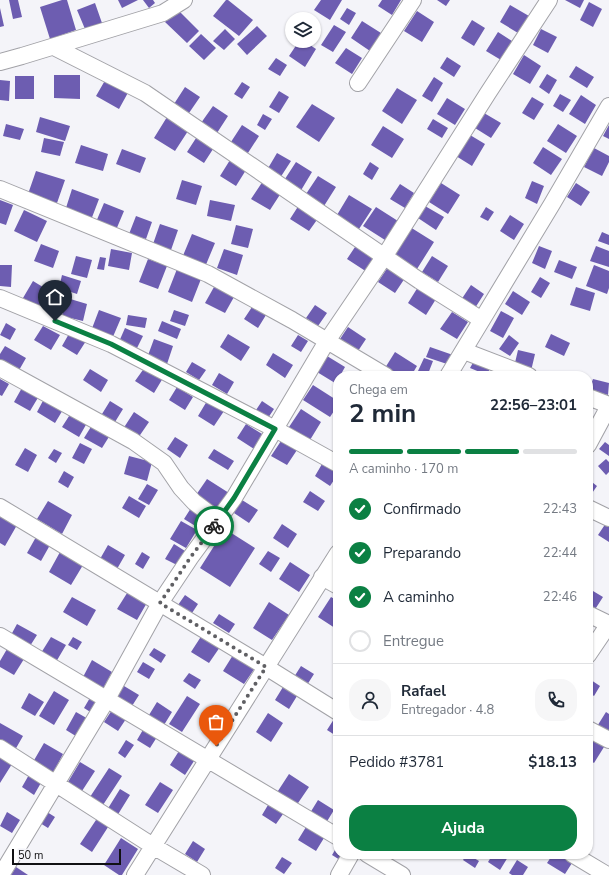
<!DOCTYPE html>
<html lang="pt">
<meta charset="utf-8">
<style>
body{margin:0;font-family:"Nunito Sans",sans-serif;background:#f6f6f7;color:#1f2937;height:100vh;display:flex;flex-direction:column;font-size:15px;white-space:nowrap}
*{box-sizing:border-box;margin:0}
p{font-size:13px;color:#747a83}
.icon{flex:none;width:22px;height:22px;fill:none;stroke:currentColor;stroke-width:2;stroke-linecap:round;stroke-linejoin:round}
.map{position:relative;flex:1;overflow:hidden}
.panel{position:absolute;left:333px;top:371px;width:260px;height:488px;display:flex;flex-direction:column;background:#fff;border-radius:16px;box-shadow:0 1px 3px #0004}
.panel>*{flex:none}
.tools{position:absolute;left:285px;top:12px;display:grid;gap:8px}
.tools a{display:grid;place-items:center;width:36px;height:36px;border-radius:50%;background:#fff;box-shadow:0 1px 3px #0004;font-size:20px}
.scale{position:absolute;left:12px;bottom:10px;width:109px;box-sizing:border-box;padding-left:4px;border:2px solid #111113;border-top:0;font-size:11px;line-height:14px;white-space:nowrap;color:#111113;-webkit-text-stroke:3px #f4f4f9;paint-order:stroke}
.pin{position:absolute;display:grid;place-items:center;width:34px;height:34px;color:#fff;margin:-41px -17px;border-radius:50% 50% 50% 0;rotate:-45deg;box-shadow:0 0 4px #0007}
.pin .icon{rotate:45deg}
.courier{position:absolute;display:grid;place-items:center;width:40px;height:40px;margin:-20px;border:3px solid #0b8043;border-radius:50%;background:#fff;color:#222;box-shadow:0 1px 5px #0007}
.overview em{font-style:normal;font-weight:700}
.overview div{display:flex;flex-direction:column-reverse}
.overview{display:flex;align-items:center;justify-content:space-between;height:68px;padding:0 16px}
h1{font-size:26px;font-weight:700;line-height:30px}
.bar{display:grid;grid-template-columns:repeat(4,1fr);gap:6px 4px;align-content:center;height:48px;padding:0 16px}
.bar i{height:5px;border-radius:3px;background:#e0e1e3}
.bar .selected{background:#0b8043}
.bar p{grid-column:span 4}
.line{display:flex;align-items:center;gap:10px;padding:0 16px;border-top:1px solid #e0e1e3}
.line div{flex:1}
.round{display:grid;place-items:center;flex:none;width:42px;height:42px;border-radius:16px;background:#f6f6f7}
ol{padding:0 16px;list-style:none}
li{display:flex;align-items:center;gap:12px;height:44px}
li p{margin-inline-start:auto}
li .icon{padding:4px;border-radius:50%;background:#0b8043;color:#fff;stroke-width:4}
li:last-child{color:#747a83}
li i{width:22px;height:22px;border:2px solid #e0e1e3;border-radius:50%}
.cta{display:flex;gap:8px;margin-top:auto;padding:8px 16px}
.cta a{flex:1;height:46px;border-radius:16px;background:#0b8043;color:#fff;font-size:16px;font-weight:700;line-height:46px;text-align:center}
.map>svg:first-child{display:block}
.building{fill:#6d5db1}
.lines{fill:none;stroke-linecap:round;stroke-linejoin:round}
.minor-casing{stroke:#a2a2a7;stroke-width:18}
.minor{stroke:#fff;stroke-width:16}
.done{stroke:#606064;stroke-width:4;stroke-dasharray:0 7.2}
.route{stroke:#0b8043;stroke-width:5}
</style>
<div class="map">
<svg width="609" height="875" viewBox="0 0 609 875">
<rect width="100%" height="100%" fill="#f4f4f9"/>
<!-- building -->
<path class="building" d="M9 0H18L22 17 13 19Z
M62 0H67L76 30 50 39 40 7Z
M118 0H138L122 8Z
M143 0H153L155 3 149 8Z
M226 0H228L253 20 239 36 213 16Z
M321 0H342L330 20 314 10Z
M382 0H401L392 15 378 6Z
M437 0H450L446 6Z
M565 0H584L580 8Z
M589 2 602 9 593 27 580 20Z
M95 3 102 23 85 29 77 10Z
M510 5 529 16 518 33 500 22Z
M0 8 4 26 0 27Z
M347 8 356 13 349 25 340 19Z
M177 9 199 31 187 43 165 22Z
M417 11 434 22 422 42 404 31Z
M472 20 485 28 474 46 461 38Z
M362 21 381 33 370 51 351 38Z
M334 25 346 32 333 52 321 45Z
M257 26 267 36 247 55 237 44Z
M225 29 235 39 224 50 213 41Z
M541 29 557 37 548 53 533 45Z
M498 32 512 41 501 60 486 51Z
M201 34 216 48 204 60 189 46Z
M299 41H304L316 49 305 67 289 56Z
M346 48 362 58 352 74 335 63Z
M524 55 541 66 530 84 513 74Z
M447 57 461 66 454 77 440 68Z
M276 58 287 65 280 76 268 69Z
M576 66 594 77 587 88 569 77Z
M547 74 557 80 549 94 539 87Z
M54 75H80V99L54 98Z
M15 76H34V99H15Z
M107 77 130 89 119 109 96 96Z
M434 77 443 83 432 102 422 96Z
M0 80 10 81 9 101 0 100Z
M242 82 250 87 242 99 234 94Z
M185 87 200 97 189 113 174 104Z
M397 88 417 100 402 124 382 111Z
M279 91 289 97 279 113 269 107Z
M560 94 571 100 563 112 553 106Z
M581 95 596 105 585 124 569 114Z
M532 97 544 104 534 120 522 113Z
M447 98 465 109 455 125 437 114Z
M312 104 335 118 319 142 296 127Z
M213 106 228 116 217 133 201 123Z
M484 113 501 123 491 138 475 128Z
M263 114 272 119 265 130 257 125Z
M40 117 70 126 65 141 36 132Z
M167 117 188 131 175 151 154 138Z
M433 119 448 128 442 138 427 129Z
M6 124 24 129 20 140 3 136Z
M558 124 577 136 566 153 547 141Z
M242 125 259 136 246 156 229 145Z
M609 125V139L603 136Z
M383 126 404 139 392 158 371 145Z
M198 135 215 146 204 163 187 152Z
M470 135 485 144 472 166 456 156Z
M44 138 64 142 60 156 41 152Z
M81 145 108 154 103 171 75 163Z
M543 147 562 159 551 175 533 163Z
M594 148 609 156V162L602 176 584 167Z
M122 149 146 158 140 173 116 164Z
M277 153 291 161 280 178 267 170Z
M230 160 246 170 236 186 220 176Z
M296 162 312 172 300 192 283 182Z
M370 162 379 168 372 180 363 174Z
M36 171 65 180 57 203 28 194Z
M318 176 336 187 324 206 306 194Z
M182 180 202 186 196 205 176 199Z
M263 181 281 193 270 210 251 199Z
M532 181 544 186 537 204 525 198Z
M441 183 460 195 448 214 429 202Z
M576 183 590 192 581 206 567 197Z
M400 184 414 193 405 208 390 199Z
M72 189 99 199 91 220 65 211Z
M349 195 372 209 359 229 337 215Z
M0 200 13 205 6 225 0 223Z
M210 200 235 205 231 221 207 216Z
M104 203 124 211 116 230 96 222Z
M299 205 319 217 309 231 290 219Z
M425 206 444 217 436 230 418 218Z
M376 207 398 221 385 240 363 226Z
M486 207 494 212 488 221 480 217Z
M24 210 47 221 37 242 14 231Z
M510 215 524 224 514 240 500 231Z
M136 216 152 222 146 239 129 234Z
M160 224 178 230 171 250 153 244Z
M236 225 253 229 248 248 231 244Z
M410 227 434 242 417 269 394 254Z
M602 232 609 235V245L598 241Z
M192 234 215 243 205 267 182 258Z
M41 244 59 251 53 268 34 261Z
M357 244 377 256 367 272 347 259Z
M539 246 552 251 545 269 532 263Z
M596 246 609 251V267L590 261Z
M111 249 132 253 129 270 108 266Z
M224 249 243 255 237 275 217 268Z
M76 256 92 260 87 278 71 274Z
M432 256 448 266 438 282 422 272Z
M100 257 106 258 104 270 97 269Z
M148 259 167 266 158 289 139 282Z
M559 260 577 267 572 279 554 272Z
M0 265H12L11 287 0 286Z
M594 265 609 271V288L607 294 586 286Z
M388 267 405 278 395 293 378 282Z
M177 269 201 279 192 302 168 292Z
M62 275 81 281 77 294 59 288Z
M540 277 550 283 541 298 531 292Z
M33 281 51 292 41 308 23 298Z
M471 285 484 294 475 308 461 300Z
M214 287 234 297 225 313 205 303Z
M418 287 436 299 426 315 408 303Z
M576 287 595 293 590 311 570 305Z
M513 291 530 302 522 315 505 304Z
M67 298 87 304 83 321 62 316Z
M315 305 327 313 318 326 306 318Z
M252 307 266 315 258 328 244 319Z
M99 310 121 318 112 339 91 331Z
M174 310 189 315 185 326 170 321Z
M501 311 514 318 503 338 490 331Z
M452 312 468 322 457 339 440 329Z
M128 315 147 318 145 328 126 325Z
M162 321 181 329 177 339 158 331Z
M6 323 16 329 10 340 0 335Z
M43 326 60 335 51 350 34 340Z
M348 327 366 339 358 351 340 339Z
M125 328 143 336 135 352 118 344Z
M70 332 86 341 77 355 62 346Z
M228 334 250 347 241 361 220 347Z
M551 334 570 343 564 356 545 347Z
M298 335 308 341 301 352 291 346Z
M509 335 519 343 510 356 499 349Z
M154 339 173 346 167 364 147 358Z
M5 346 26 358 18 372 0 361V354Z
M430 347 453 355 450 365 426 357Z
M518 350 535 354 531 371 514 367Z
M395 352 417 366 411 376H397L385 368Z
M273 353 293 365 285 378 266 365Z
M327 356 345 367 340 376H338L335 383 317 372Z
M424 358 433 361 428 374 418 371Z
M475 359 491 366 487 375 470 368Z
M192 362 206 370 199 380 186 372Z
M145 367 163 378 154 393 135 381Z
M90 369 108 380 101 392 83 380Z
M219 373 234 382 227 394 212 385Z
M0 379 9 384 2 396 0 395Z
M593 379 609 383 608 395 589 390Z
M313 385 338 401V405L330 417 303 400Z
M23 386 39 396 30 411 14 402Z
M177 387 193 397 185 410 169 400Z
M45 397 64 408 55 423 37 412Z
M110 401 123 409 115 422 102 414Z
M207 401 224 411 214 426 198 416Z
M262 401 274 409 268 418 256 410Z
M301 409 321 422 310 440 289 427Z
M134 412 149 422 138 438 123 429Z
M71 413 87 423 79 437 62 427Z
M94 422 112 432 102 448 84 438Z
M246 424 267 437 257 451 237 438Z
M175 437 188 445 180 458 167 449Z
M281 441 297 450 287 465 271 456Z
M605 442 609 445V456L599 449Z
M80 443 92 449 84 464 72 458Z
M338 444V456L332 453Z
M25 448 37 455 28 472 15 465Z
M54 449 62 453 56 463 48 458Z
M214 449 234 461 228 470 208 458Z
M129 456 152 462 147 481 124 474Z
M606 459 609 462V472L606 475 598 466Z
M322 464 338 474 330 486 315 476Z
M64 471 74 477 68 488 58 482Z
M207 479 229 493 218 509 196 495Z
M588 479 597 486 588 499Z
M147 484 158 490 149 505 138 499Z
M310 491 325 501 318 511 303 502Z
M129 496 146 506 139 518 122 508Z
M242 500 258 510 249 523 234 513Z
M48 501 72 515 62 534 37 519Z
M191 508 204 515 197 527 184 519Z
M0 515 17 525 5 546 0 543Z
M181 521 197 530 186 548 170 539Z
M606 523 609 525V542L598 535Z
M282 524 297 534 288 548 273 538Z
M225 529 255 548 230 587 200 568Z
M36 537 50 545 41 561 27 553Z
M174 544 185 551 177 565 165 559Z
M108 545 125 555 117 569 100 559Z
M268 551 280 558 271 572 259 564Z
M60 552 83 565 71 585 49 572Z
M142 552 150 557 143 569 135 564Z
M290 562 310 575 299 592 279 579Z
M588 588 603 597 594 611 588 608Z
M129 590 148 601 137 620 117 609Z
M185 595 198 604 192 613 178 605Z
M72 597 96 610 87 626 63 612Z
M331 597 338 601V630L318 617Z
M269 602 289 615 272 640 253 628Z
M219 614 235 624 229 633 213 623Z
M17 624 37 635 30 646 11 635Z
M202 635 220 647 209 663 191 652Z
M51 637 66 645 56 662 41 653Z
M73 637 82 642 77 650 68 645Z
M154 648 166 655 161 663 149 655Z
M7 649 24 659 14 675 0 667V661Z
M233 655 255 668 244 684 223 671Z
M92 660 112 672 103 689 83 677Z
M143 662 155 669 149 679 137 672Z
M301 666 314 674 307 685 294 677Z
M189 673 201 680 195 689 183 681Z
M588 678 600 686 594 696 588 692Z
M124 686 139 695 132 706 117 697Z
M283 687 297 696 289 709 275 700Z
M54 691 69 700 54 725 39 716Z
M29 693 44 702 35 716 21 708Z
M91 696 100 701 92 713 84 708Z
M187 696 200 704 182 732 169 724Z
M157 702 172 712 164 725 149 715Z
M112 710 126 719 118 731 104 722Z
M76 712 90 720 79 738 66 730Z
M606 712 609 714V736L596 728Z
M268 713 283 723 271 742 256 732Z
M334 719 338 722V737L327 730Z
M0 723 23 736 15 750 0 742Z
M144 728 157 737 150 748 137 740Z
M588 737 604 747 594 763 588 759Z
M126 740 134 745 125 758 118 753Z
M44 743 63 754 53 773 33 762Z
M179 751 194 761 185 775 170 765Z
M0 757 12 764 0 783Z
M80 762 95 771 82 791 68 782Z
M109 768 122 776 103 805 90 797Z
M30 773 42 781 34 795 22 787Z
M289 774 309 787 296 806 276 794Z
M160 782 173 790 158 813 145 805Z
M120 789 130 795 117 816 107 810Z
M318 800 334 810 326 823 310 813Z
M268 805 283 814 276 824 262 815Z
M7 812 20 820 12 833 0 826Z
M47 812 55 817 48 828 40 823Z
M98 817 110 824 92 852 80 844Z
M306 827 324 838 316 851 298 840Z
M121 838 138 849 122 875H119L104 865Z
M193 841 205 849 197 862 185 854Z
M338 845V854H344L340 860 332 855Z
M467 854 479 861 475 868 463 860Z
M493 854H504L508 857 500 870 488 862Z
M553 854H558L572 863 565 874 547 863Z
M282 857 292 863 284 874 275 868Z
M517 860 528 867 523 875H512L509 873Z
M16 867 28 875H11Z"/>
<g class="lines">
<!-- minor casing -->
<g class="minor-casing">
<path id="minor" d="M54 47 145 93 420 281 482 320
M0 62 22 56 163 13 184 0
M358 83 413 0
M0 189 208 274 292 320 386 376
M0 298 111 344 275 429 338 464
M464 351 529 376
M0 368 133 441 164 463 181 488 194 502 218 520
M448 376 552 204 609 106
M588 397 609 405
M588 445 609 406
M0 507 266 667 338 712
M588 508 609 518
M322 577 338 586
M588 614 609 624
M0 636 338 837
M588 655 609 624
M588 729 609 740
M0 748 153 846 202 875
M367 854 402 875
M572 854 607 875
M1 875 107 699 160 603 190 558 234 498 327 341 384 257 488 93 549 0
M135 875 338 553
M339 875 351 854"/>
</g>
<!-- minor -->
<use href="#minor" class="minor"/>
</g>
<g class="lines">
<!-- done -->
<path class="done" d="M214 526 190 558 160 603 266 667 216 746"/>
<!-- route -->
<path class="route" d="M55 321 111 344 275 429 234 498 214 526"/>
</g>
</svg>
<div class="tools">
<a><svg class="icon" aria-label="layers" viewBox="0 0 24 24"><path d="M12 4l9 5-9 5-9-5zM3 14l9 5 9-5"/></svg></a>
</div>
<div class="scale">50 m</div>
<div class="pin" style="left:216px;top:746px;background:#ea580c"><svg class="icon" aria-label="bag" viewBox="0 0 24 24"><path d="M5 8h14l-1 12H6zM9 8a3 3 0 0 1 6 0"/></svg></div>
<div class="pin" style="left:55px;top:321px;background:#1f2937"><svg class="icon" aria-label="home" viewBox="0 0 24 24"><path d="M3 11l9-7 9 7M6 9v11h12V9"/></svg></div>
<div class="courier" style="left:214px;top:526px"><svg class="icon" aria-label="bike" viewBox="0 0 24 24"><circle cx="6" cy="16" r="4"/><circle cx="18" cy="16" r="4"/><path d="M6 16l4-8h5l3 8M10 8l3 8H6M13 5h3"/></svg></div>
<section class="panel">
<div class="overview"><div><h1>2 min</h1><p>Chega em</p></div><em>22:56–23:01</em></div>
<div class="bar"><i class="selected"></i><i class="selected"></i><i class="selected"></i><i></i><p>A caminho · 170 m</p></div>
<ol>
<li><svg class="icon" aria-label="check" viewBox="0 0 24 24"><path d="M5 12l5 5 9-10"/></svg>Confirmado<p>22:43</p></li>
<li><svg class="icon" aria-label="check" viewBox="0 0 24 24"><path d="M5 12l5 5 9-10"/></svg>Preparando<p>22:44</p></li>
<li><svg class="icon" aria-label="check" viewBox="0 0 24 24"><path d="M5 12l5 5 9-10"/></svg>A caminho<p>22:46</p></li>
<li><i></i>Entregue</li>
</ol>
<div class="line" style="height:72px"><a class="round"><svg class="icon" aria-label="person" viewBox="0 0 24 24"><circle cx="12" cy="8" r="4"/><path d="M4 21q1-7 8-7t8 7"/></svg></a><div><b>Rafael</b><p>Entregador · 4.8</p></div><a class="round"><svg class="icon" aria-label="phone" viewBox="0 0 24 24"><path d="M5 4h4l2 5-3 2q2 4 5 5l2-3 5 2v4C11 20 4 13 5 4z"/></svg></a></div>
<div class="line" style="height:52px"><div>Pedido #3781</div><b>$18.13</b></div>
<div class="cta"><a>Ajuda</a></div>
</section>
</div>
